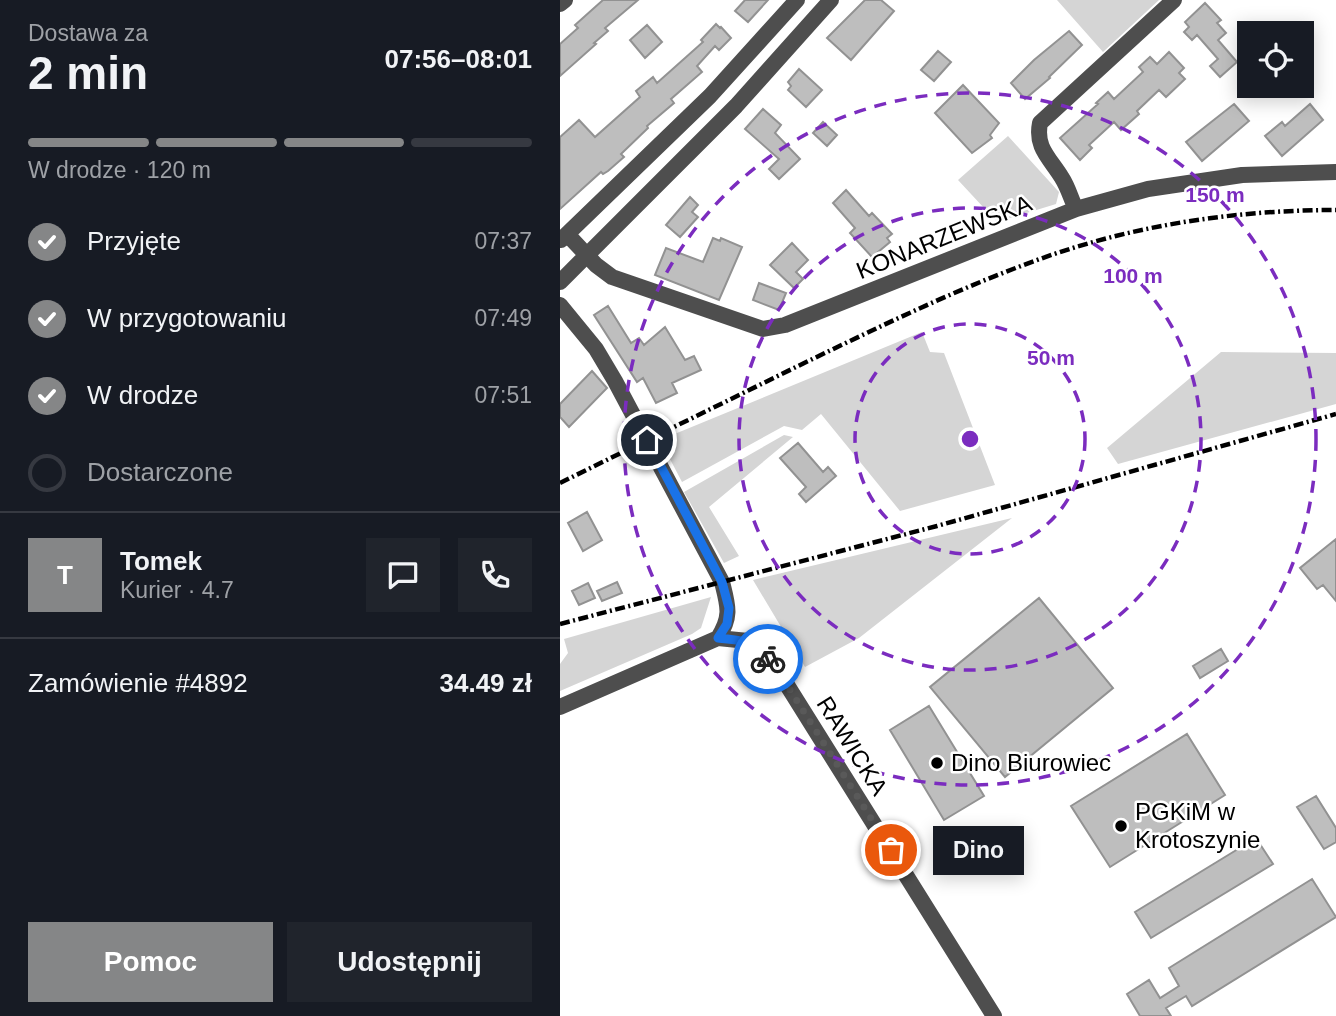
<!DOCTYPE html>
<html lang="pl">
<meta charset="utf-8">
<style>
body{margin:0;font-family:Helvetica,sans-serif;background:#20242c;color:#f1f3f6;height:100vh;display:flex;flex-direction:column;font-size:26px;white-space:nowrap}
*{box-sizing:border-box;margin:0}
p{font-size:23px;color:#9ea1a6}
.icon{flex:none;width:38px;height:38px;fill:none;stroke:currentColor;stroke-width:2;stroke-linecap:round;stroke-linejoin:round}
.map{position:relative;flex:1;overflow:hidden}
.details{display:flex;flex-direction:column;background:#171b24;width:560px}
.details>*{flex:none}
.tools{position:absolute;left:677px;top:21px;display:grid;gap:14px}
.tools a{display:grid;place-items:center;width:77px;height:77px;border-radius:0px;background:#171b24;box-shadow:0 4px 18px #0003;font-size:35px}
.pin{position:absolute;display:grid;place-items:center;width:60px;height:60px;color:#fff;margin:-30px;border:4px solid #fff;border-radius:50%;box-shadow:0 2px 7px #0007}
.courier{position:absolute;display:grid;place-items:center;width:70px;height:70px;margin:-35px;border:5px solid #1a73e8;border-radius:50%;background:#fff;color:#222;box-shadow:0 2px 9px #0007}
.bubble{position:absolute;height:49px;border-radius:0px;background:#171b24;box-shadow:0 4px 18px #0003;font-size:23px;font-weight:600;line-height:49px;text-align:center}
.head em{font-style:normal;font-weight:600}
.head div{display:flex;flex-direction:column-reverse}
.head{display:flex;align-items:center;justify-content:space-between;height:119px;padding:0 28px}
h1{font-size:46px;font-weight:600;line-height:52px}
.bar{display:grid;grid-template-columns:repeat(4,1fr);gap:10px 7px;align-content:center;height:84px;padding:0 28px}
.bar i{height:9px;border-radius:5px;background:#363941}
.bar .active{background:#858687}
.bar p{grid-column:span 4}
.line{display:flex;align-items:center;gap:18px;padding:0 28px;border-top:2px solid #363941}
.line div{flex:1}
.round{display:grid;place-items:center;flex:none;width:74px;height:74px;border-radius:0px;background:#20242c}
ol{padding:0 28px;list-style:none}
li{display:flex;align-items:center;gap:21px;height:77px}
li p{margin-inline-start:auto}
li .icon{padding:7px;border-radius:50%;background:#858687;color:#fff;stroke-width:4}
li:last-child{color:#9ea1a6}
li i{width:38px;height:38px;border:4px solid #363941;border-radius:50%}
.button{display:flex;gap:14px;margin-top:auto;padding:14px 28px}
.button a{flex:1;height:80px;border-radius:0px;background:#858687;color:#fff;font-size:28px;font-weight:600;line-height:80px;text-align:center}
.button a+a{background:#20242c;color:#f1f3f6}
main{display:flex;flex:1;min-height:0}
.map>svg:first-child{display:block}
.green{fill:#d5d5d5}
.building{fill:#bebebe;stroke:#929292;stroke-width:2}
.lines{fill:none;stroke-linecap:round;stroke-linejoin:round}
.minor{stroke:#4e4e4e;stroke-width:16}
.rail{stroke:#000;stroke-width:4.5;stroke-dasharray:10 3.5 2 3.5;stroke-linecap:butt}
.done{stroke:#595959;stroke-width:7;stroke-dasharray:0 12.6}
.route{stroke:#1a73e8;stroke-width:9}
.ring{fill:none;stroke:#7b2cbf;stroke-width:3.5;stroke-dasharray:12 9}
.poi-dot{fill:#000;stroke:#fff;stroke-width:2.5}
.labels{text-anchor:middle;stroke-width:5;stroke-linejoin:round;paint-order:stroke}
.street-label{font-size:24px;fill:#000;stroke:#fff}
.poi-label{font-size:24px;fill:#000;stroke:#fff;text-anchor:start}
.centre{fill:#7b2cbf;stroke:#fff;stroke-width:3.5}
.ring-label{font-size:21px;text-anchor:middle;font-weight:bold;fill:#7b2cbf;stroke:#fff;stroke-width:5;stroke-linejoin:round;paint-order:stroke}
</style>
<main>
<section class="details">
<div class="head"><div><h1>2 min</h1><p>Dostawa za</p></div><em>07:56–08:01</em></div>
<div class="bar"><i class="active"></i><i class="active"></i><i class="active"></i><i></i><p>W drodze · 120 m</p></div>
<ol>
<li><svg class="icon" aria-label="check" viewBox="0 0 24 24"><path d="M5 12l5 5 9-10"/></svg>Przyjęte<p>07:37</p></li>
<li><svg class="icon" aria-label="check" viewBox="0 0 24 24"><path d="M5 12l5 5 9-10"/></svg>W przygotowaniu<p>07:49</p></li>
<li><svg class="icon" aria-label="check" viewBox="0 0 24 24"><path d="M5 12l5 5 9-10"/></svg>W drodze<p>07:51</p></li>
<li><i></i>Dostarczone</li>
</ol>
<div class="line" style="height:126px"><b class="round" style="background:#858687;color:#fff">T</b><div><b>Tomek</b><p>Kurier · 4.7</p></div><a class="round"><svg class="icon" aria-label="chat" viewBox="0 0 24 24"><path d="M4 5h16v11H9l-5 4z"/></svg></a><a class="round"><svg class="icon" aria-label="phone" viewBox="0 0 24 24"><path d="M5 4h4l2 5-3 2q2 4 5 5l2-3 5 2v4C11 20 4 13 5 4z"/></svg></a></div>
<div class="line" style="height:91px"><div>Zamówienie #4892</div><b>34.49 zł</b></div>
<div class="button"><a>Pomoc</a><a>Udostępnij</a></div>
</section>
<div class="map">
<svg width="776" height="1016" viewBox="0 0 776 1016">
<rect width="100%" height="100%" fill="#fff"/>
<!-- green -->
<path class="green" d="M497 0H599L543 52Z
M448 136 499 192 496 204 437 222 398 180Z
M362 332 370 352 384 353 435 485 340 511 261 414 242 430 224 426 122 482 100 440Z
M661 352 776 353V404L558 464 547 448Z
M224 435 233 437 149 507 179 556 164 563 124 492Z
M452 518 299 638 245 667 193 580Z
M151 597 141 628 132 634 0 691V664L8 653 4 639Z"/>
<!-- building -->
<path class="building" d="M43 0H78L45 28 48 31 34 43 36 44 0 76V44L18 28 15 25Z
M185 0H208L188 22 175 11Z
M305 0H321L334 11 291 60 267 38Z
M645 3 661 20 657 23 666 33 658 40 677 62 660 77 650 66 658 59 637 35 632 40 624 32 629 27 625 22Z
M156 24 160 28 161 27 171 38 159 50 155 46 137 66 142 72 111 99 114 103 87 126 88 128 61 154 64 157 48 171 43 174 41 172 0 209V137L19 120 35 137 80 97 76 91 93 77 97 83 143 42 141 40Z
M87 25 102 42 85 58 70 40Z
M509 31 522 45 489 77 490 78 465 99 451 83 474 60Z
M378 51 391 62 374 81 361 70Z
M609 52 624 68 619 73 625 79 606 97 599 90 577 111 579 114 561 130 554 122 529 145 532 148 520 160 500 138 538 104 536 103 548 92 554 99 583 72 579 67 590 57 597 64Z
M239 69 262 90 246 107 228 90 231 86 228 82Z
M403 85 439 123 430 135 432 138 412 153 375 113Z
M674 104 689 121 642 161 626 142Z
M750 104 763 120 722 156 705 136 722 122 725 126Z
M203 109 221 125 215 133 240 159 219 179 209 169 219 159 185 129Z
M263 122 277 135 267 146 253 133Z
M286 190 309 216 312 213 332 234 327 238 330 242 312 257 290 233 295 228 273 203Z
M130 197 138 205 132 212 138 217 120 237 106 225Z
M153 238 160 241 161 238 182 247 159 300 95 275 106 248 143 262Z
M232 243 248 260 236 272 243 279 234 288 210 265Z
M199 283 226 293 219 310 193 300Z
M48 306 71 343 79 338 84 345 105 327 125 360 134 356 141 370 112 383 117 393 96 403 83 378 77 382 34 315Z
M32 371 47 388 9 427 0 417V404Z
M238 443 263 472 268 467 276 476 246 502 239 494 246 487 220 458Z
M27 512 42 540 23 551 8 523Z
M776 539V601L763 585 757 589 740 568Z
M57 582 62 593 42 601 37 591Z
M28 583 35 598 19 605 12 591Z
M479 598 553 688 445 777 370 687Z
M661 649 668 661 640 678 633 666Z
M369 706 424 796 384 820 330 730Z
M627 734 665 795 550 867 511 806Z
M756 796 776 828V842L764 849 737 807Z
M696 838 713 864 591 938 575 912Z
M752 879 776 917 632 1006 626 996 606 1008 611 1016H580L567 994 589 980 600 998 619 986 609 968Z"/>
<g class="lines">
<!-- minor -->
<path class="minor" d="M0 4 5 0
M516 209C511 199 508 187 502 178 490 158 475 148 480 123L614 0
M7 234 36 265 52 277 203 329 225 325 516 209 588 189 682 175 776 172
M1 240 150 96 237 0
M0 282 176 106 271 0
M0 305 36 349 55 381 162 582C168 606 172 616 158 638
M0 707 158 638 188 641 201 651 227 685 434 1016"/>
<!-- rail -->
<path class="rail" d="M0 483C79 444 159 405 238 366 317 328 396 289 480 259 574 225 676 210 776 210
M0 624 377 526 776 414"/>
</g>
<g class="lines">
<!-- done -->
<path class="done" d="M208 659 227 685 331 850"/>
<!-- route -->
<path class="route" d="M87 440 162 582 169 608 167 624 158 638C181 641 192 639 208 659"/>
</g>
<!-- distance rings -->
<g class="ring">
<circle cx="410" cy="439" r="115"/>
<circle cx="410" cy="439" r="231"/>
<circle cx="410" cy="439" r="346"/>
</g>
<!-- markers -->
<g class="poi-dot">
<circle cx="377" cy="763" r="7"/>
<circle cx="561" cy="826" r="7"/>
</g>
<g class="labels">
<!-- street labels -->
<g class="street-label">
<text transform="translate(384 237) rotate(-22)" y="8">KONARZEWSKA</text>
<text transform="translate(292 746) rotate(58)" y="8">RAWICKA</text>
</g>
<!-- poi labels -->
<g class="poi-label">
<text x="391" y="771">Dino Biurowiec</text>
<text x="575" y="820">PGKiM w<tspan x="575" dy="28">Krotoszynie</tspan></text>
</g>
</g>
<circle cx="410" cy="439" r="10" class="centre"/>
<g class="ring-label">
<text x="655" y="202">150 m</text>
<text x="573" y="283">100 m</text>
<text x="491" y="365">50 m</text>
</g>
</svg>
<div class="tools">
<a><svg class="icon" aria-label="locate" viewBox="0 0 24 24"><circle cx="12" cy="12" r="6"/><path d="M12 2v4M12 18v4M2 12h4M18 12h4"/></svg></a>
</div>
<div class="pin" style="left:331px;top:850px;background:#ea580c"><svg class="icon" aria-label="bag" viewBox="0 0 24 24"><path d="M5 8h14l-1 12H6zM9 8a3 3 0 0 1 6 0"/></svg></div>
<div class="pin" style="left:87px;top:440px;background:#1f2937"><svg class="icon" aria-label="home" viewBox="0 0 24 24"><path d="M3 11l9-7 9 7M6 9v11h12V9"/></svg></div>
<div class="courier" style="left:208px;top:659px"><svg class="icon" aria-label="bike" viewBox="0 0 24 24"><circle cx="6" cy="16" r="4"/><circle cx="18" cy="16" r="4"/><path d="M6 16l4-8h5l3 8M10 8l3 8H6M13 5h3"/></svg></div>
<div class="bubble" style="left:373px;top:826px;width:91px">Dino</div>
</div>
</main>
